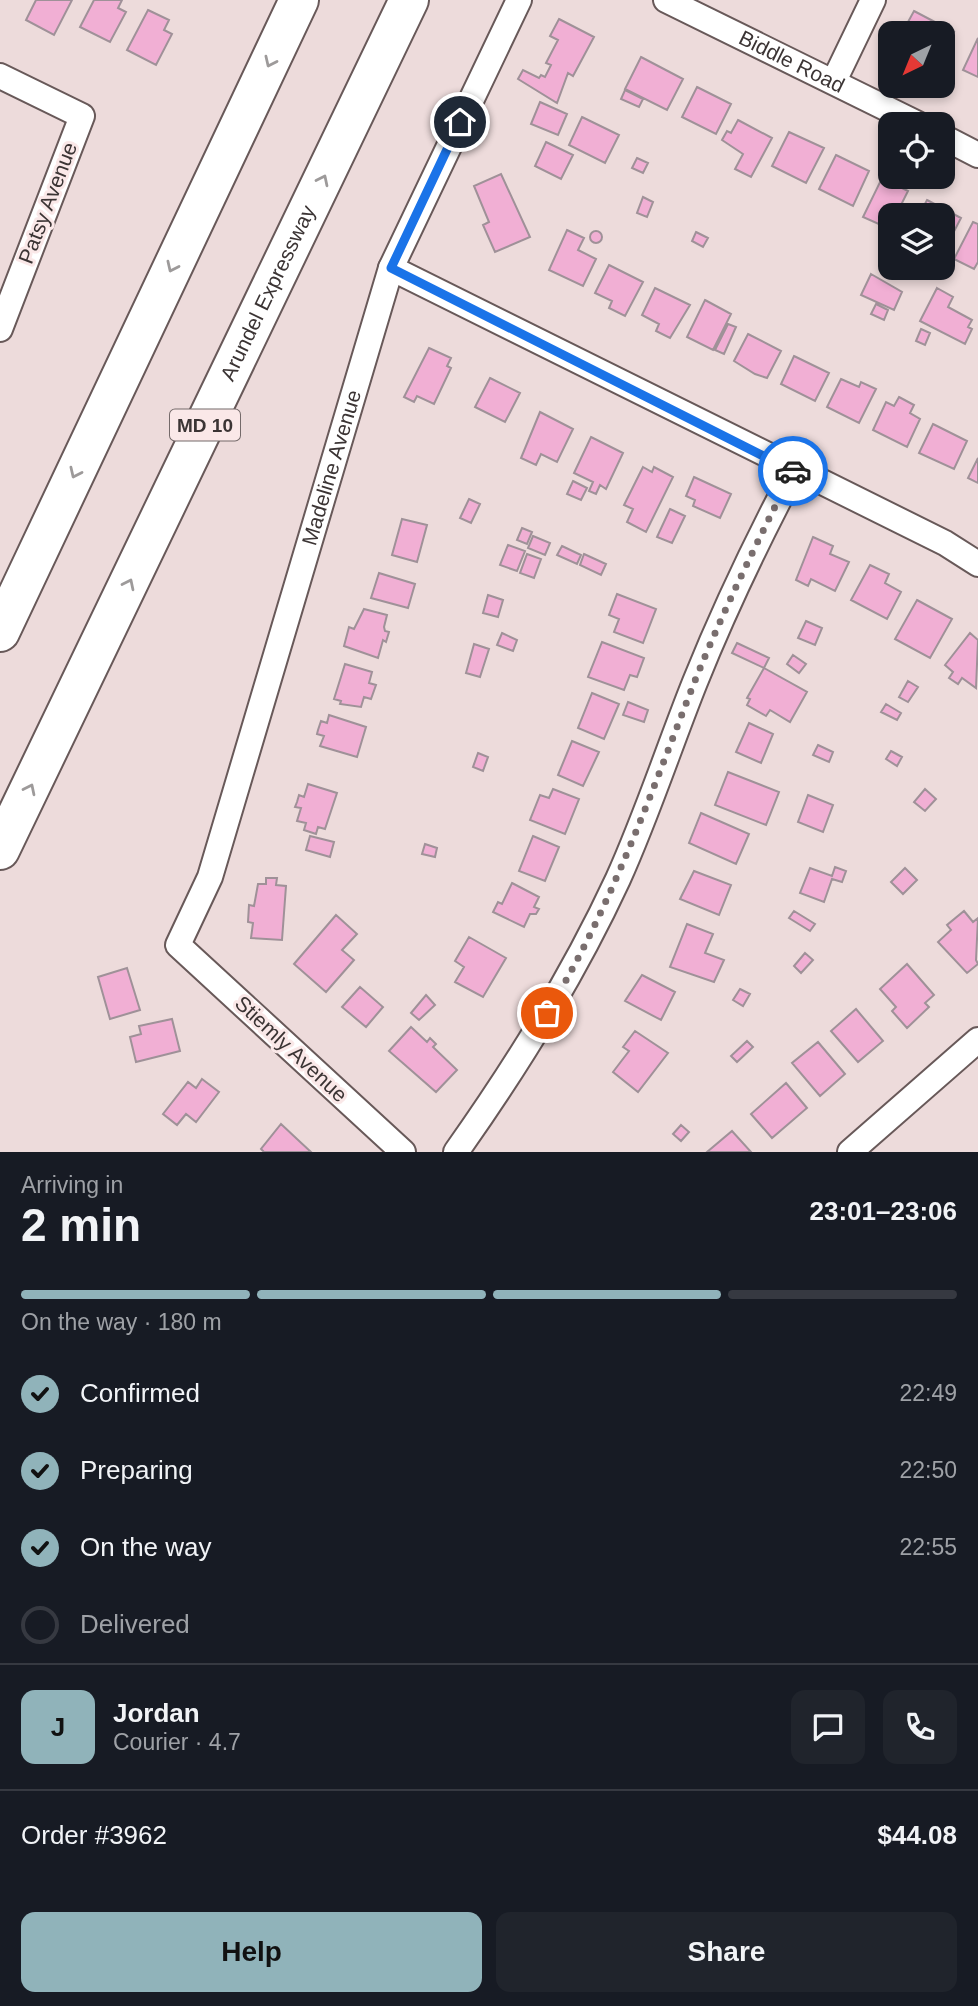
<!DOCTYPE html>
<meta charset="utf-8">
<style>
body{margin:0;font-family:Helvetica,sans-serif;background:#20242c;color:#f1f3f6;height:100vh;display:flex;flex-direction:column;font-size:26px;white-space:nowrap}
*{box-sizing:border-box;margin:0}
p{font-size:23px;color:#9ea1a6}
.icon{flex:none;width:38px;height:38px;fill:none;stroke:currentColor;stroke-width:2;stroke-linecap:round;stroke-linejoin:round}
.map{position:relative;height:1152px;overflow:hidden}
.details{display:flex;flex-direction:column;background:#171b24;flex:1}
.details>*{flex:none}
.needle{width:46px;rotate:223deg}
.tools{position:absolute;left:878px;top:21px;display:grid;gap:14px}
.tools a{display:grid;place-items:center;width:77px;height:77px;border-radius:14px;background:#171b24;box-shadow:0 4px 10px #0003;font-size:35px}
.pin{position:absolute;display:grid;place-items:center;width:60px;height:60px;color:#fff;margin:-30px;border:4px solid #fff;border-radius:50%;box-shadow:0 2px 7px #0007}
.courier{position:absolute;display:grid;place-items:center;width:70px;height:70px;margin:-35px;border:5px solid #1a73e8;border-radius:50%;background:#fff;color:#222;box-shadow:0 2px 9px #0007}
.overview em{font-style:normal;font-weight:700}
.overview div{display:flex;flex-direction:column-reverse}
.overview{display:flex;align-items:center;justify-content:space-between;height:119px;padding:0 21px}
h1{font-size:46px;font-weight:700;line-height:52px}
.bar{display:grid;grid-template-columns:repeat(4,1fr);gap:10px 7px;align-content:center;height:84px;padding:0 21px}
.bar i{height:9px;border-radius:5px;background:#363941}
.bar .selected{background:#90b3ba}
.bar p{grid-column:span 4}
.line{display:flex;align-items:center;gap:18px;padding:0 21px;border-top:2px solid #363941}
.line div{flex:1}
.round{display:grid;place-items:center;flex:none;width:74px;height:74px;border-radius:14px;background:#20242c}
ol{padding:0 21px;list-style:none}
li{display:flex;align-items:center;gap:21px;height:77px}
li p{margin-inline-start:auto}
li .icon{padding:7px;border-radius:50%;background:#90b3ba;color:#111;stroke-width:4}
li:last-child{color:#9ea1a6}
li i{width:38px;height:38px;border:4px solid #363941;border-radius:50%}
.primary-button{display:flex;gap:14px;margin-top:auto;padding:14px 21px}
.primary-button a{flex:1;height:80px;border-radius:14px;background:#90b3ba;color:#111;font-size:28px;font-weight:700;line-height:80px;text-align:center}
.primary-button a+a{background:#20242c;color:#f1f3f6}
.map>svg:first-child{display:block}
.building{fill:#f1afd4;stroke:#9f9198;stroke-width:2}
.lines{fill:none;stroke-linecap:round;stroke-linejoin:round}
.minor-casing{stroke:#685959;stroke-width:28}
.motorway-casing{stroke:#685959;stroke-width:42}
.minor{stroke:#fff;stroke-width:24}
.motorway{stroke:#fff;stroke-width:38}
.oneway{stroke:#9d9a9a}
.done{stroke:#796e6e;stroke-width:7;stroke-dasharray:0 12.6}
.route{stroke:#1a73e8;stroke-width:9}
.labels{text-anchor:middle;stroke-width:6;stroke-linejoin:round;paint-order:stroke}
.shield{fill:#fae8e8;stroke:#746a6a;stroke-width:2}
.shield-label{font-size:19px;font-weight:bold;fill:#3b3434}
.street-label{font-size:21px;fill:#3b3434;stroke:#fae8e8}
</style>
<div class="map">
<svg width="978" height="1152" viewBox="0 0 978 1152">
<rect width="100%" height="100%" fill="#eddbdb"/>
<!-- building -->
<path class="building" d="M36 0H72L54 35 26 20Z
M94 0H122L118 8 126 12 110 42 80 27Z
M148 10 169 20 164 30 172 34 156 65 127 50Z
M914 11 954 32 943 52V33H902Z
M559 19 594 37 573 76 568 73 557 103 518 79 523 70 539 78 541 75 545 77 551 65 546 63 558 40 550 36Z
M978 38V77L963 70Z
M641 57 683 79 667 110 625 89Z
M697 87 731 104 716 134 682 117Z
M625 90 643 99 639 107 621 99Z
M540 102 567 114 558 135 531 124Z
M582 117 619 135 605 163 569 145Z
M738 120 772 138 751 177 735 169 743 154 722 140 727 131 731 133Z
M789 132 824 148 806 183 772 166Z
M546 142 573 155 561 179 535 166Z
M836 155 869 171 853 206 819 189Z
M637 158 648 163 643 173 632 168Z
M501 174 530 237 495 252 483 225 489 222 474 186Z
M882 178 908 191 896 215H891L890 229 863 217Z
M643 197 653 202 647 217 637 213Z
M927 200 961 218 947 245 943 242V215H919Z
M973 222 978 224V262L974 269 954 259Z
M567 230 584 238 578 250 596 259 583 286 549 270Z
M590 237a6 6 0 1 1 12 0a6 6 0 1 1-12 0Z
M696 232 708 238 703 247 692 241Z
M609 265 643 282 625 316 609 308 612 301 595 293Z
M871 274 902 292 894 310 861 295Z
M655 288 690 305 670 338 656 331 659 324 642 315Z
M937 288 953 297 948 307 972 320 968 327 972 329 965 344 920 321Z
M705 300 731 314 713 350 687 337Z
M876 304 888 310 884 320 871 314Z
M728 324 736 327 724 354 715 350Z
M921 329 930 333 925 345 916 341Z
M748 334 781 351 767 378 755 374 734 361Z
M429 348 451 358 447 366 451 368 434 404 417 396 414 402 404 397Z
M794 356 829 373 815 401 781 384Z
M490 378 520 393 505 422 475 407Z
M841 379 859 387 861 382 876 389 859 423 827 407Z
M899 397 914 405 910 413 920 419 907 447 873 430 886 402 894 406Z
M540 412 573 429 557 462 541 454 536 465 521 458Z
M933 424 967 441 954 469 919 453Z
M591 437 623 453 606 489 600 485 596 494 589 491 593 482 574 473Z
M978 458V483L968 478Z
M643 467 652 472 654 467 673 477 646 532 627 522 633 509 624 505Z
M694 477 731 494 720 518 693 506 695 500 686 496Z
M573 481 587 488 581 500 567 494Z
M469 499 480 504 471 523 460 518Z
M670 509 685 516 672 543 657 537Z
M402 519 427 525 417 562 392 555Z
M522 528 532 532 527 544 517 540Z
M533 536 550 543 545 555 528 548Z
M813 537 833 546 830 554 849 562 835 591 811 579 808 586 796 580Z
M508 545 525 551 517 571 500 565Z
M562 546 581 555 577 564 557 555Z
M527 554 541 559 534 578 520 573Z
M584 554 606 564 601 575 580 565Z
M870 565 889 574 885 583 901 592 887 619 851 600Z
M379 573 415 584 408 608 371 598Z
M617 594 656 609 643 643 614 632 619 619 609 615Z
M488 595 503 600 498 617 483 613Z
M917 600 952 619 930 658 895 639Z
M364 609 387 615 384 627 385 631 389 632 386 642 383 640 378 658 344 646 349 627 354 629Z
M806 621 822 628 815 645 798 638Z
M502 633 517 640 513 651 497 645Z
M970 633 978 640 976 688 962 678 958 684 949 678 953 672 945 665Z
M602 642 644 658 637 677 630 675 624 690 588 677Z
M737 643 769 658 764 668 732 653Z
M474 644 489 649 480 677 466 673Z
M793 655 806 664 799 673 787 664Z
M345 664 372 672 369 683 376 685 371 699 364 697 361 707 340 704 341 701 334 699Z
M764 668 807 692 790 722 770 710 766 716 747 705 750 699 747 698Z
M908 681 918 687 908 702 899 697Z
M592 693 619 704 604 739 578 728Z
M628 702 648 710 644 722 623 715Z
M886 704 901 713 897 720 881 712Z
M329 715 366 727 357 757 320 746 324 736 317 734 318 730 321 721 327 723Z
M749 723 773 734 761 763 736 752Z
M572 741 599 752 583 786 558 775Z
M818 745 833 752 829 762 813 755Z
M891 751 902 757 897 766 886 759Z
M478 753 488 757 483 771 473 767Z
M728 772 779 792 766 825 715 805Z
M308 784 337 793 325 829 318 827 316 834 304 830 306 823 297 821 301 808 295 807 297 802 299 795 304 797Z
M553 789 579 799 565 834 530 820 540 795 549 798Z
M925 789 936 799 925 811 914 802Z
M808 795 833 805 823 832 798 822Z
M701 813 749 834 736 864 689 843Z
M310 836 334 842 330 857 306 850Z
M533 836 559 847 545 881 519 871Z
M425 844 437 848 435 857 422 854Z
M835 867 846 871 842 882 832 879 824 902 800 893 810 868 832 876Z
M905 868 917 880 903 894 891 882Z
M694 871 731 885 719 915 680 899Z
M266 878H277L276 885 286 886 282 940 251 938 253 923 248 922 249 905 254 906 258 884H266Z
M512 883 539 897 534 907 539 909 536 914H530L524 927 493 912 498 902 502 904Z
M794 911 815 924 810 931 789 918Z
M964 911 973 922 978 918 976 960 978 964 967 973 938 942 951 930 947 925Z
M336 915 357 934 342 950 354 960 326 992 294 964Z
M687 924 713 934 705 953 724 960 714 982 670 967Z
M469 937 506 958 483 997 455 982 464 967 455 961Z
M805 953 813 960 801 973 794 966Z
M907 964 934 995 925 1003 929 1007 907 1028 892 1011 896 1007 880 989Z
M127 968 140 1010 110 1019 98 977Z
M642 975 675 992 661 1020 625 1001Z
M360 987 383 1007 366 1027 342 1007Z
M740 989 750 994 743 1006 733 1000Z
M426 995 435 1005 419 1020 411 1013Z
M856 1009 883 1041 858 1062 831 1031Z
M172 1019 180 1051 136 1062 130 1037 141 1034 139 1026Z
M411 1027 427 1042 430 1038 436 1044 433 1047 457 1070 436 1092 389 1051Z
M635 1031 668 1053 638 1092 613 1072 629 1051 623 1047Z
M747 1041 753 1047 737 1062 731 1056Z
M818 1042 845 1074 820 1096 792 1063Z
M202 1079 219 1092 196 1122 186 1114 177 1125 163 1114 188 1082 196 1088Z
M786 1083 807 1108 772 1138 751 1114Z
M281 1124 297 1139 311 1152H264L261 1149Z
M681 1125 689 1132 681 1141 673 1134Z
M732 1131 751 1152H707Z"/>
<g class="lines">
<!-- minor casing -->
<g class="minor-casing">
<g id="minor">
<path id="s1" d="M666 0 918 124"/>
<path d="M0 76 82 116 0 329"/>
<path d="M834 81 873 0"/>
<path d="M943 137 978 155"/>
<path d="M391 268 945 543 978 564"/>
<path id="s2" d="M403 1152 178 945 210 877 391 268 519 0"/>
<path d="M456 1152C517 1066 573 976 618 879 647 815 669 747 695 682 724 610 758 539 794 471"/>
<path d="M850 1152 978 1040"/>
</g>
</g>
<!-- motorway casing -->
<g class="motorway-casing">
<g id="motorway">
<path d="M0 632 299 0"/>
<path id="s3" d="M0 850 409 0"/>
</g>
</g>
<!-- minor -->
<use href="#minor" class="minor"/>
<!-- motorway -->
<use href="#motorway" class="motorway"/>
</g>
<!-- one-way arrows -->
<defs><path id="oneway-chevron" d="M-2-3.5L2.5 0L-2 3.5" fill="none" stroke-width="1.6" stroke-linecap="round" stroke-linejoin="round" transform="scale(1.75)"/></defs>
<g class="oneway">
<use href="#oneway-chevron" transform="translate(270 62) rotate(115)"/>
<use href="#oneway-chevron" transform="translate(323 180) rotate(-64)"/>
<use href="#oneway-chevron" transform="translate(172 267) rotate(115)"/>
<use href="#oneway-chevron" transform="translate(75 473) rotate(115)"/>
<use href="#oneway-chevron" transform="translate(129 584) rotate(-64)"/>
<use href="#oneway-chevron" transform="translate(30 789) rotate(-64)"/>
</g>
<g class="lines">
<!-- done -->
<path class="done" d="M547 1013C610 910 650 796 694 683 723 611 758 540 793 471"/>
<!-- route -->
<path class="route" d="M460 122 391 268 793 471"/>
</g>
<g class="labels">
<!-- shield labels -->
<rect class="shield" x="170" y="409.5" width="70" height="31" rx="5"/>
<g class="shield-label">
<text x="205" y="432">MD 10</text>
</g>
<!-- street labels -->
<g class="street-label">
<text dy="7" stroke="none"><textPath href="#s1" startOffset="140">Biddle Road</textPath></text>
<text transform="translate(48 203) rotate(-69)" y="7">Patsy Avenue</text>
<text dy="7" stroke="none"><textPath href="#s3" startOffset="618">Arundel Expressway</textPath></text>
<text dy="7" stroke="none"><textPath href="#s2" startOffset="808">Madeline Avenue</textPath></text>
<text transform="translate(291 1049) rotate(43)" y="7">Stiemly Avenue</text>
</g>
</g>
</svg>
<div class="tools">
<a><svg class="needle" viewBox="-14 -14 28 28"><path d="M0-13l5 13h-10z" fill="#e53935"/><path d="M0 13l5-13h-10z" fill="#9ea1a6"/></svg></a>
<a><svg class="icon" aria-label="locate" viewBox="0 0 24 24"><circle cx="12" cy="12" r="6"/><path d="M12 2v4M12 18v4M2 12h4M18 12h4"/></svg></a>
<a><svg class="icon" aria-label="layers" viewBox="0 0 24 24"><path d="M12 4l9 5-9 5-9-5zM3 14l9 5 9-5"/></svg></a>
</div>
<div class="pin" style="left:547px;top:1013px;background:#ea580c"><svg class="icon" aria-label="bag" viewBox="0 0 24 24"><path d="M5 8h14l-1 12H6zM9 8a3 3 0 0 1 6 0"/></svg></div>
<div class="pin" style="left:460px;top:122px;background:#1f2937"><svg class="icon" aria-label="home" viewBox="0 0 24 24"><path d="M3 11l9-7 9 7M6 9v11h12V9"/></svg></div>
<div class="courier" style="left:793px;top:471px"><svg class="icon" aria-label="car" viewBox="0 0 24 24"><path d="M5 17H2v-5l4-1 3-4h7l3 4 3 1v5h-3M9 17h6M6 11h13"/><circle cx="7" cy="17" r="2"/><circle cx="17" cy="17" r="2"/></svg></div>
</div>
<section class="details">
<div class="overview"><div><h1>2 min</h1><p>Arriving in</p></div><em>23:01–23:06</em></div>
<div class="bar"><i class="selected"></i><i class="selected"></i><i class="selected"></i><i></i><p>On the way · 180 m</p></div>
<ol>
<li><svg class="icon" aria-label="check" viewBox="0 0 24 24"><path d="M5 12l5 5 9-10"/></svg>Confirmed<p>22:49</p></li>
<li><svg class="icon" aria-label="check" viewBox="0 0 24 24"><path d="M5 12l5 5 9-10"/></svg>Preparing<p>22:50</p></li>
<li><svg class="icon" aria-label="check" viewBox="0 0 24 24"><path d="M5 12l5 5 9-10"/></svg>On the way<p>22:55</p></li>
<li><i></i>Delivered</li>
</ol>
<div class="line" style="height:126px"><b class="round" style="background:#90b3ba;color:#111">J</b><div><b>Jordan</b><p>Courier · 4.7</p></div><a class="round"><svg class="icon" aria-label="chat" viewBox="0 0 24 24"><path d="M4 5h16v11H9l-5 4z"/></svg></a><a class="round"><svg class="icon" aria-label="phone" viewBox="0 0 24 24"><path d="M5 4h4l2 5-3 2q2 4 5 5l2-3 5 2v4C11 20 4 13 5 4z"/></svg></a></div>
<div class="line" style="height:91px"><div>Order #3962</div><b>$44.08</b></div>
<div class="primary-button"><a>Help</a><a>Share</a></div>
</section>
